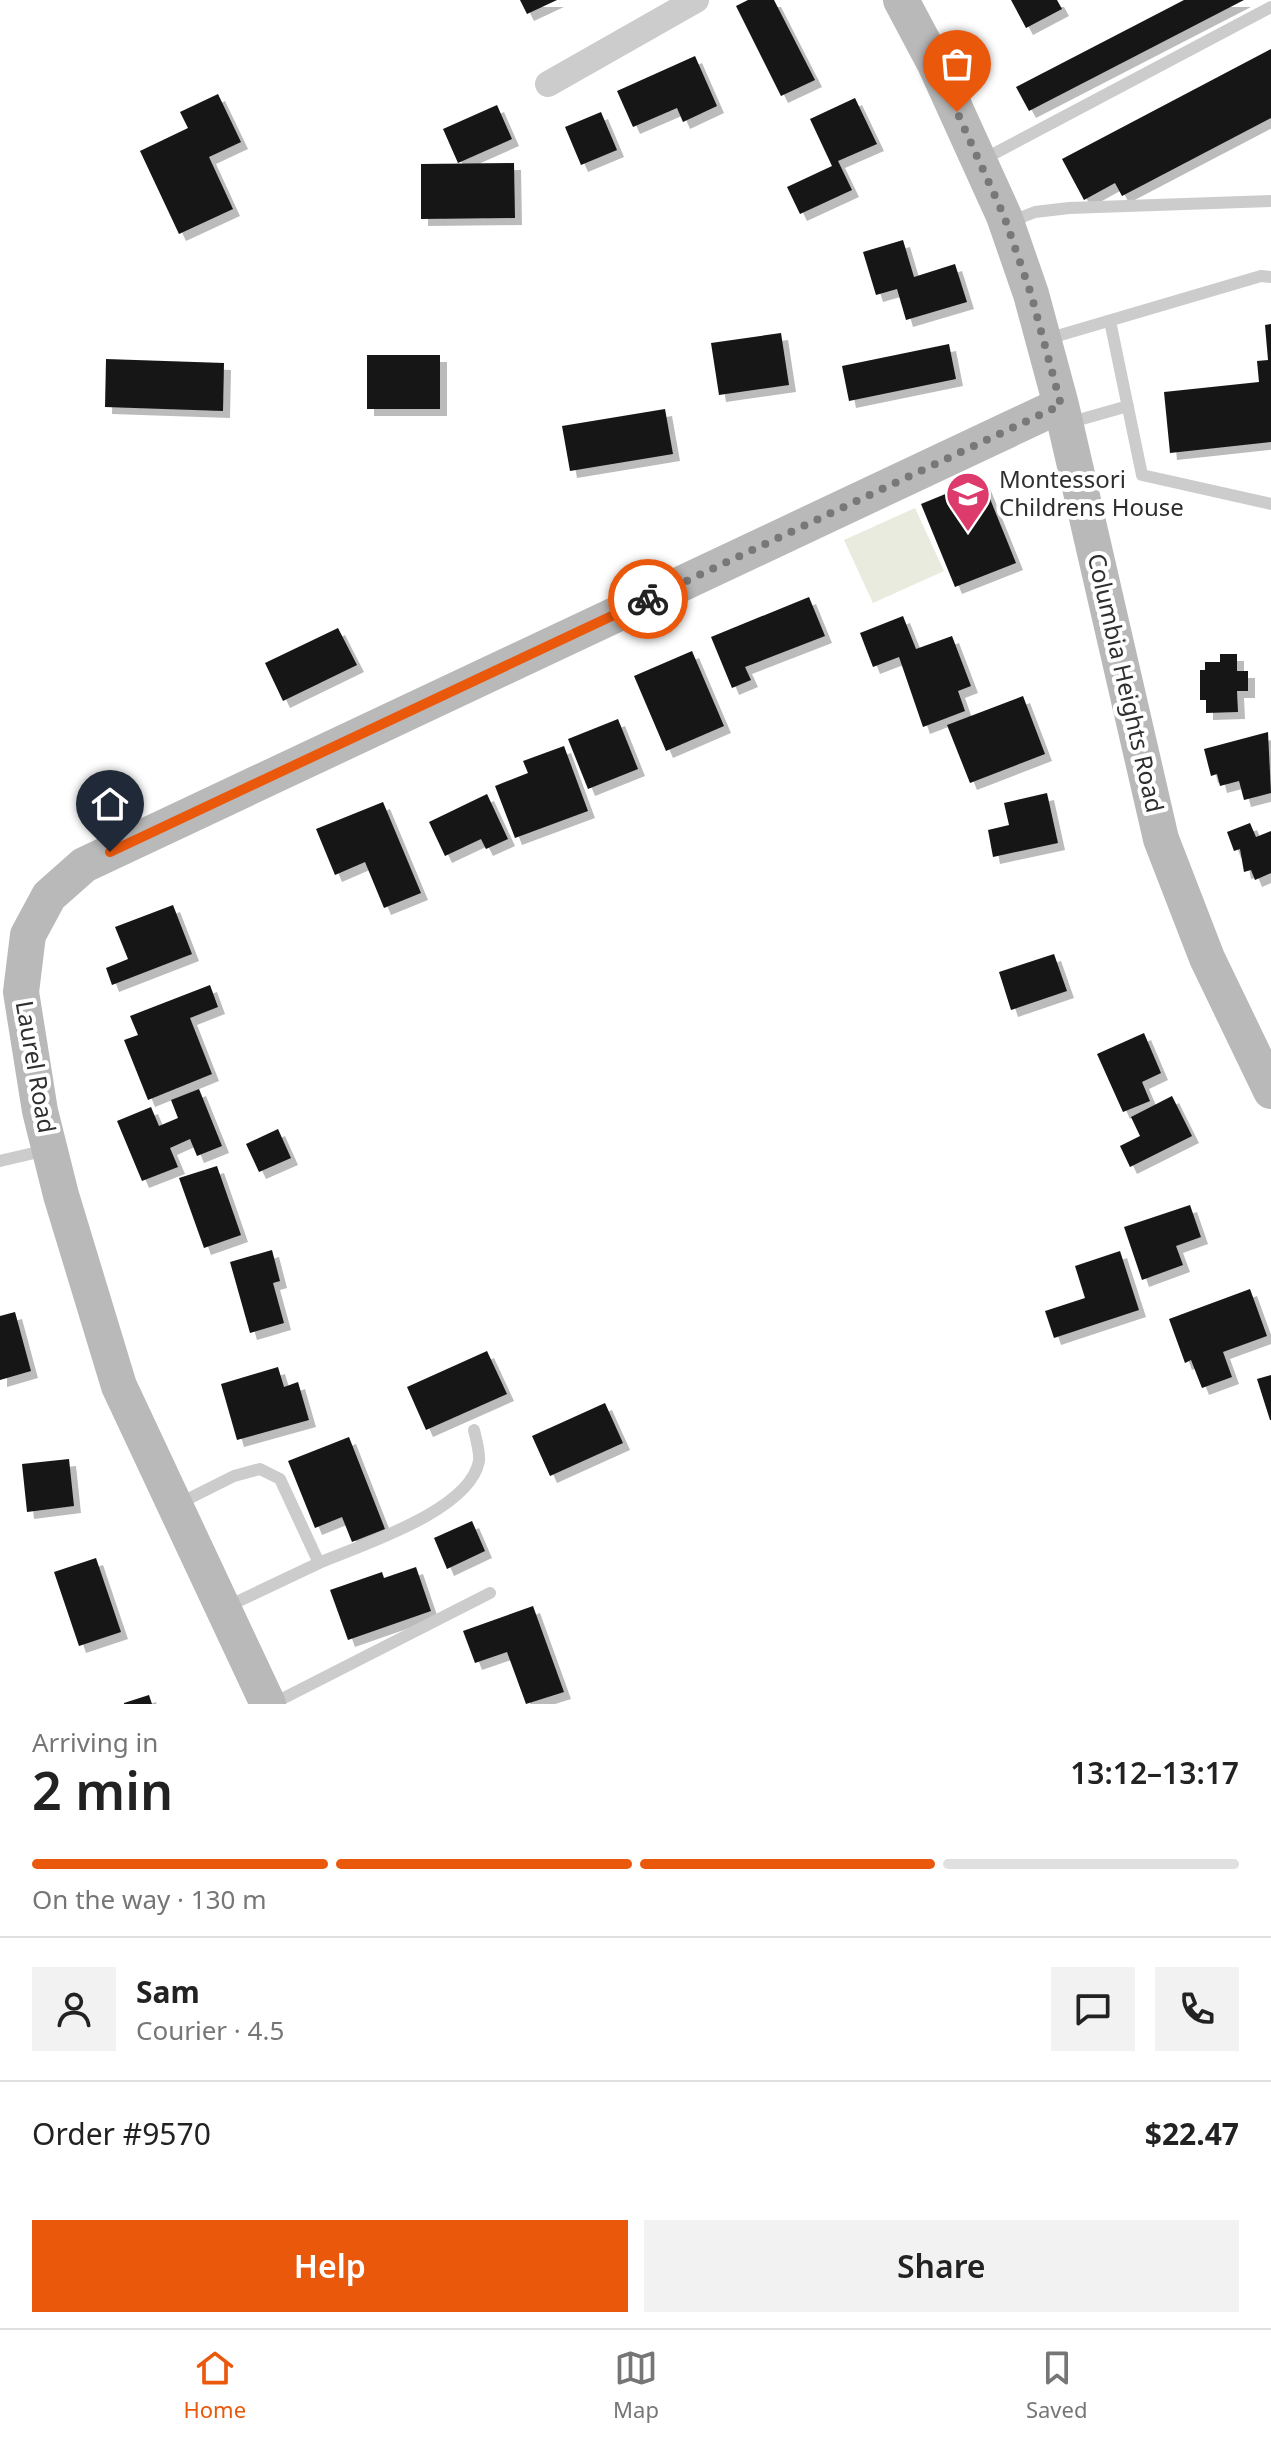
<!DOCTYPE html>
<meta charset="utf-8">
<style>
body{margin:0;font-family:"Noto Sans",sans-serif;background:#f2f2f2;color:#222;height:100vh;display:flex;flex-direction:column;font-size:30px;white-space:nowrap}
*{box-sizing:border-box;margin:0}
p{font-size:26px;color:#767676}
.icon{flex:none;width:44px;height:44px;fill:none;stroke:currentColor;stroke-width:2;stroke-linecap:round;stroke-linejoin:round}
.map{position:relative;height:1704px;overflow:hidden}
.side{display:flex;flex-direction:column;background:#fff;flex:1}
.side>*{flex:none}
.pin{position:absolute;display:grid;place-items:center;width:68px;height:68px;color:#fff;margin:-82px -34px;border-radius:50% 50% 50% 0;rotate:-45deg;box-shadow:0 0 8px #0007}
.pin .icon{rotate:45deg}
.courier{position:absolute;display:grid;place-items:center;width:80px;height:80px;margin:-40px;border:6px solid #ea580c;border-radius:50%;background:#fff;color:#222;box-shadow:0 2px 10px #0007}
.summary em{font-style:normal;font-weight:600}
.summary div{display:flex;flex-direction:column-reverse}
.summary{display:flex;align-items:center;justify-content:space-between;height:136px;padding:0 32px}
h1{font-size:52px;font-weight:600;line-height:60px}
.bar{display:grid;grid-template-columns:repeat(4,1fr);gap:12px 8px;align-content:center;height:96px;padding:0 32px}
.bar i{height:10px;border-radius:6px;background:#e0e0e0}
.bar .on{background:#ea580c}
.bar p{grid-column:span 4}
.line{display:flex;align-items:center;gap:20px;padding:0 32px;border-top:2px solid #e0e0e0}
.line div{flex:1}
.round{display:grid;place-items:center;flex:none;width:84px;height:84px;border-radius:0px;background:#f2f2f2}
.button{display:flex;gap:16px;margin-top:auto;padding:16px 32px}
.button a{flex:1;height:92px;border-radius:0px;background:#ea580c;color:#fff;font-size:32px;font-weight:600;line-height:92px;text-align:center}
.button a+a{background:#f2f2f2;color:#222}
.tab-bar{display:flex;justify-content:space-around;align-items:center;height:112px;border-top:2px solid #e0e0e0;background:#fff;font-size:22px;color:#767676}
.tab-bar a{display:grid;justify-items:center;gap:4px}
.tab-bar .on{color:#ea580c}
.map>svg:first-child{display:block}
.green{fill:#e8ebdd}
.building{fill:#161616;filter:url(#shadow)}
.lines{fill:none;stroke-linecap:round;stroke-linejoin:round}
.lane{stroke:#ccc;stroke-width:12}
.street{stroke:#ccc;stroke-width:26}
.secondary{stroke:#b9b9b9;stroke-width:36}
.done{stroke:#787878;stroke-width:8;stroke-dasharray:0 14.4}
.route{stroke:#ea580c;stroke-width:10}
.labels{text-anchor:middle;stroke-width:8;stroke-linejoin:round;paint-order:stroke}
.poi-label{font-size:24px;fill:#2f2f2f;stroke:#fff;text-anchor:start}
.street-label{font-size:24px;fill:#2f2f2f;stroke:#fff}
</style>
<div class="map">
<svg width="1271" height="1704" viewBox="0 0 1271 1704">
<defs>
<filter id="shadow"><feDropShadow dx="7" dy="7" stdDeviation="0" flood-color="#0004"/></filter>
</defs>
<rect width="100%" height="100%" fill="#fff"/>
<!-- green -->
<path class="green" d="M915 508 944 571 873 603 844 540Z"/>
<!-- building -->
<path class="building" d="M520 0H557L527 14Z
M748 0H774L815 80 781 96 736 6Z
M1011 0H1057L1062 9 1026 28Z
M1184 0H1244L1029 111 1016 87Z
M1271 49V118L1122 196 1115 183 1084 200 1062 159Z
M695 56 717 106 683 122 677 108 633 127 617 91Z
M218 94 241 142 209 157 233 209 179 234 140 151 188 128 180 112Z
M855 98 877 144 838 161 852 190 800 214 787 187 832 166 810 119Z
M497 105 512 139 458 163 443 129Z
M601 112 617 150 581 165 565 127Z
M514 163 515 218 421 219V164Z
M903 240 914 277 955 264 967 302 906 320 897 289 876 295 863 252Z
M1271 324V442L1170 453 1164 392 1259 382 1257 361 1268 360 1265 325Z
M781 333 789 385 719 395 711 343Z
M949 344 956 379 849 401 842 366Z
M367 355H440V409H367Z
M106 359 224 363 223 411 105 407Z
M665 409 673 454 570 471 562 426Z
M982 479 1016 563 955 587 921 504Z
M809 597 825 636 745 667 751 680 732 688 711 637Z
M903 616 916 649 952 636 971 686 958 691 965 711 923 727 899 657 873 667 860 633Z
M338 628 357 665 283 701 265 663Z
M692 651 724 726 666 751 634 676Z
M1220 654H1237V671H1248V691H1237L1238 712 1206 713V700H1200V670H1205V662H1220Z
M1023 696 1045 754 970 783 947 725Z
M618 719 638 769 588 789 568 739Z
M1268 732 1271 793 1244 800 1239 781 1220 786 1217 774 1211 776 1204 749Z
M564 746 588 811 515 838 495 786 528 773 523 761Z
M1047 793 1058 843 993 857 988 830 1009 825 1004 803Z
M487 794 508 839 486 849 481 839 445 856 429 822Z
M383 802 421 893 384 908 365 862 335 875 316 829Z
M1250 823 1256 837 1271 831V873L1255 880 1251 870 1244 872 1240 849 1234 851 1227 832Z
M173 905 192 954 112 985 106 968 128 959 115 927Z
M1054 954 1067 991 1011 1010 999 972Z
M210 985 218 1007 190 1018 212 1074 148 1100 124 1040 138 1035 130 1016Z
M1144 1033 1161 1073 1142 1082 1150 1101 1123 1112 1097 1054Z
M199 1089 222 1146 197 1156 190 1139 170 1148 178 1167 142 1181 117 1121 151 1107 159 1126 178 1118 171 1100Z
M1172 1096 1192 1136 1130 1167 1120 1146 1140 1136 1131 1117Z
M278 1129 291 1158 259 1172 246 1144Z
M217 1166 241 1235 204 1248 179 1178Z
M1190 1205 1201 1237 1176 1246 1183 1265 1142 1280 1124 1227Z
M272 1250 280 1281 273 1283 284 1323 250 1333 230 1262Z
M1120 1251 1139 1310 1054 1338 1045 1311 1085 1298 1075 1266Z
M1250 1289 1267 1336 1223 1352 1232 1377 1202 1388 1191 1360 1185 1363 1169 1319Z
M15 1312 31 1371 0 1380V1316Z
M487 1351 507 1394 426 1430 407 1387Z
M278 1367 284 1387 298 1382 309 1420 237 1440 221 1384Z
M1271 1375V1420H1270L1257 1379Z
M605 1403 623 1443 550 1476 532 1436Z
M349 1437 385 1529 352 1542 342 1517 315 1528 288 1461Z
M69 1459 74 1506 27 1512 22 1464Z
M472 1521 485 1551 447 1569 434 1538Z
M96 1558 121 1632 79 1646 54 1572Z
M416 1567 431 1611 348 1640 330 1590 382 1572 384 1578Z
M533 1606 564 1692 526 1704 507 1652 475 1663 463 1631Z
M149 1695 152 1704H124V1703Z"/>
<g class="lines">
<!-- lane -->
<path class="lane" d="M982 160 1271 7
M1009 222 1035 212 1069 208 1271 201
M1110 321 1142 475 1271 504
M1047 339 1261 276 1271 277
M1068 423 1128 406
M0 1161 47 1150
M176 1505 234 1476 260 1469 280 1479 319 1563 226 1607
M319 1563C361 1545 470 1511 479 1461 480 1452 476 1439 474 1430
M272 1704 490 1593"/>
<!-- street -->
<path class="street" d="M548 84 696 0"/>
<!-- secondary -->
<path class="secondary" d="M901 0 935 64 1004 216 1031 294 1061 405 1161 839 1207 958 1271 1091
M268 1704 119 1386 61 1195 40 1111 21 992 28 935 49 896 84 865 1061 405"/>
</g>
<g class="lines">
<!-- done -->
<path class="done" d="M648 599 1061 405 1031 294 1004 216 957 112"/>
<!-- route -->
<path class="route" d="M110 852 648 599"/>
</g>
<!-- icons -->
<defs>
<g id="school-pin" transform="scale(2.3)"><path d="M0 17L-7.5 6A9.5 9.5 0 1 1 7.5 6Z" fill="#dc3b6b" stroke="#fff"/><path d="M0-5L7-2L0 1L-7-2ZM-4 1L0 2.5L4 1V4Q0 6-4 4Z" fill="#fff"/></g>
</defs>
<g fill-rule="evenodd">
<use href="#school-pin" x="968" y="494"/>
</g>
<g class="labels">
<!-- poi labels -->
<g class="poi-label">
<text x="999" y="488">Montessori<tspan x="999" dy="28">Childrens House</tspan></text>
</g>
<!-- street labels -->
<g class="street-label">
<text transform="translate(1125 683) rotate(77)" y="8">Columbia Heights Road</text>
<text transform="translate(35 1067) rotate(80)" y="8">Laurel Road</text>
</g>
</g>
</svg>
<div class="pin" style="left:957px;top:112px;background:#ea580c"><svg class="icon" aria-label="bag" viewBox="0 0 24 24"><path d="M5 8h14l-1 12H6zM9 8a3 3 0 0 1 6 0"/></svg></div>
<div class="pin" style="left:110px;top:852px;background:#1f2937"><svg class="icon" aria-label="home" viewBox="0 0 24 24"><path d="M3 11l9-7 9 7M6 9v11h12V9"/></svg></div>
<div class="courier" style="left:648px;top:599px"><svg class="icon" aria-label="bike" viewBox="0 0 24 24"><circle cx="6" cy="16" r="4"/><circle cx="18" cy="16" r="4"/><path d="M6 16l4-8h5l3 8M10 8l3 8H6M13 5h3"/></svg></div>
</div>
<section class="side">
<div class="summary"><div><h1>2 min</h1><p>Arriving in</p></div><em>13:12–13:17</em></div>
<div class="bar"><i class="on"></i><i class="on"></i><i class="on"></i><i></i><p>On the way · 130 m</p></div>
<div class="line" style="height:144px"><a class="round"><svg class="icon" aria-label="person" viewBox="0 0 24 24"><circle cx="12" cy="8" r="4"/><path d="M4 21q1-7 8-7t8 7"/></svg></a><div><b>Sam</b><p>Courier · 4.5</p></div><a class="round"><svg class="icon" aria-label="chat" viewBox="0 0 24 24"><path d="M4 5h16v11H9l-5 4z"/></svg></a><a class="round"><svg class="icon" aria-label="phone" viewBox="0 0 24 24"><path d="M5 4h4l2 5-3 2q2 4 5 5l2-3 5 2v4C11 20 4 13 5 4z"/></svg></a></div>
<div class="line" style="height:104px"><div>Order #9570</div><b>$22.47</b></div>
<div class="button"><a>Help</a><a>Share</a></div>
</section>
<nav class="tab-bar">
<a class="on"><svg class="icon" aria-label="home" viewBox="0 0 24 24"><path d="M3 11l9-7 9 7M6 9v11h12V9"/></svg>Home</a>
<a><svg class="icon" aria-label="map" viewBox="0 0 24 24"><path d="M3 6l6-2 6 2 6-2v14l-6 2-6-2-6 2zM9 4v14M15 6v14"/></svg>Map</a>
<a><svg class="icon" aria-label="saved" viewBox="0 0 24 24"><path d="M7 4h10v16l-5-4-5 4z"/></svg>Saved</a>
</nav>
